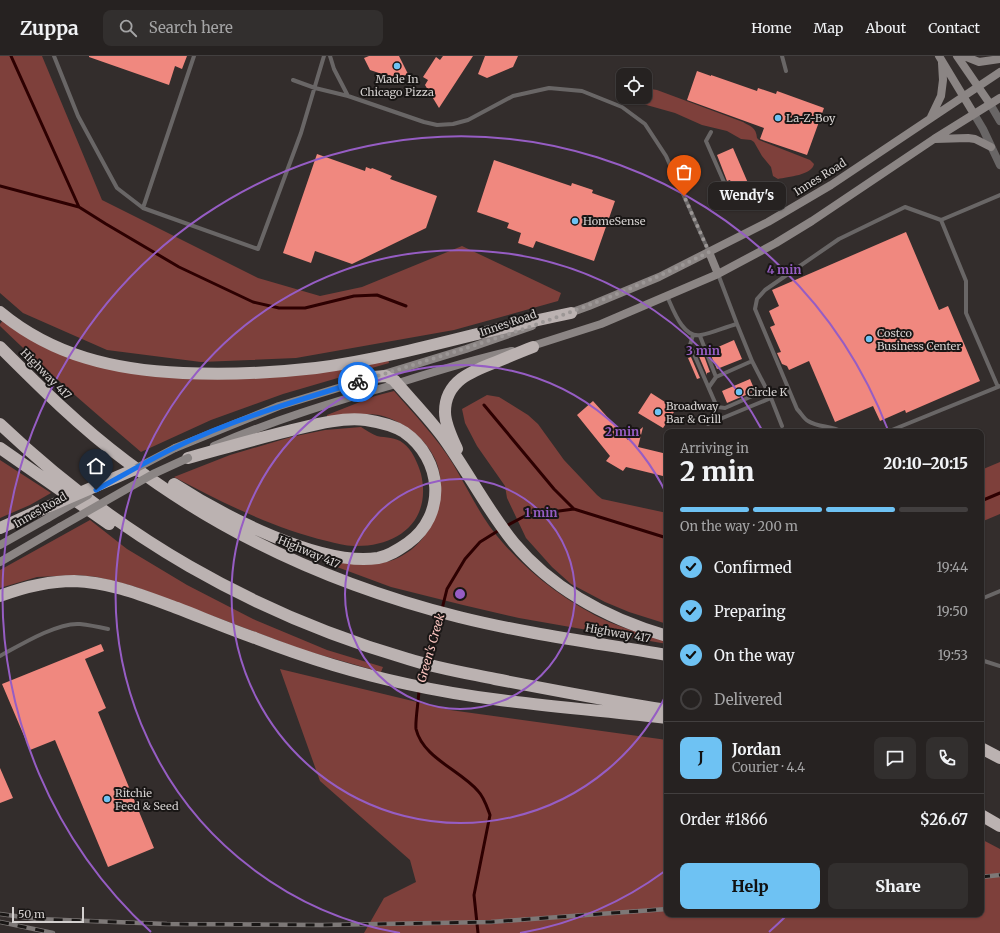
<!DOCTYPE html>
<meta charset="utf-8">
<style>
body{margin:0;font-family:Merriweather,serif;background:#322f2e;color:#f1f3f6;height:100vh;display:flex;flex-direction:column;font-size:15px;white-space:nowrap}
*{box-sizing:border-box;margin:0}
p{font-size:13px;color:#a4a4a5}
.icon{flex:none;width:22px;height:22px;fill:none;stroke:currentColor;stroke-width:2;stroke-linecap:round;stroke-linejoin:round}
.map{position:relative;flex:1;overflow:hidden}
.side{position:absolute;left:664px;top:373px;width:320px;height:488px;display:flex;flex-direction:column;background:#262221;border-radius:8px;box-shadow:0 1px 3px #0004,0 0 0 1px #423f3f}
.side>*{flex:none}
.tools{position:absolute;left:616px;top:12px;display:grid;gap:8px}
.tools a{display:grid;place-items:center;width:36px;height:36px;border-radius:8px;background:#262221;box-shadow:0 1px 3px #0004,0 0 0 1px #423f3f;font-size:20px}
.scale{position:absolute;left:12px;bottom:10px;width:72px;box-sizing:border-box;padding-left:4px;border:2px solid #d4d0cf;border-top:0;font-size:11px;line-height:14px;white-space:nowrap;color:#d4d0cf;-webkit-text-stroke:3px #191615;paint-order:stroke}
.pin{position:absolute;display:grid;place-items:center;width:34px;height:34px;color:#fff;margin:-41px -17px;border-radius:50% 50% 50% 0;rotate:-45deg;box-shadow:0 0 4px #0007}
.pin .icon{rotate:45deg}
.courier{position:absolute;display:grid;place-items:center;width:40px;height:40px;margin:-20px;border:3px solid #1a73e8;border-radius:50%;background:#fff;color:#222;box-shadow:0 1px 5px #0007}
.bubble{position:absolute;height:28px;border-radius:8px;background:#262221;box-shadow:0 1px 3px #0004,0 0 0 1px #423f3f;font-size:13px;font-weight:800;line-height:28px;text-align:center}
.headline em{font-style:normal;font-weight:800}
.headline div{display:flex;flex-direction:column-reverse}
.headline{display:flex;align-items:center;justify-content:space-between;height:68px;padding:0 16px}
h1{font-size:26px;font-weight:800;line-height:30px}
.bar{display:grid;grid-template-columns:repeat(4,1fr);gap:6px 4px;align-content:center;height:48px;padding:0 16px}
.bar i{height:5px;border-radius:3px;background:#423f3f}
.bar .active{background:#6ec2f3}
.bar p{grid-column:span 4}
.line{display:flex;align-items:center;gap:10px;padding:0 16px;border-top:1px solid #423f3f}
.line div{flex:1}
.round{display:grid;place-items:center;flex:none;width:42px;height:42px;border-radius:8px;background:#322f2e}
ol{padding:0 16px;list-style:none}
li{display:flex;align-items:center;gap:12px;height:44px}
li p{margin-inline-start:auto}
li .icon{padding:4px;border-radius:50%;background:#6ec2f3;color:#111;stroke-width:4}
li:last-child{color:#a4a4a5}
li i{width:22px;height:22px;border:2px solid #423f3f;border-radius:50%}
.button{display:flex;gap:8px;margin-top:auto;padding:8px 16px}
.button a{flex:1;height:46px;border-radius:8px;background:#6ec2f3;color:#111;font-size:16px;font-weight:800;line-height:46px;text-align:center}
.button a+a{background:#322f2e;color:#f1f3f6}
header{display:flex;align-items:center;gap:24px;box-sizing:border-box;height:56px;padding:0 20px;background:#262221;border-bottom:1px solid #423f3f}
header strong{font-size:19px}
nav{display:flex;gap:22px;margin-inline-start:auto;font-size:14px}
.search{width:280px;height:36px;background:#322f2e;display:flex;align-items:center;gap:10px;box-sizing:border-box;padding:0 14px;border-radius:8px;color:#a4a4a5;font-size:15px}
.map>svg:first-child{display:block}
.green{fill:#7e403b}
.lines{fill:none;stroke-linecap:round;stroke-linejoin:round}
.stream{stroke:#2d0001;stroke-width:3}
.building{fill:#f0887f}
.lane{stroke:#696666;stroke-width:4}
.street{stroke:#696666;stroke-width:8}
.secondary{stroke:#8b8584;stroke-width:8}
.highway{stroke:#bbb2b1;stroke-width:12}
.rail-casing{stroke:#7d7877;stroke-width:4.5}
.rail{stroke:#191615;stroke-width:3;stroke-dasharray:9;stroke-linecap:butt}
.secondary-bridge{stroke:#8b8584;stroke-width:8}
.highway-bridge{stroke:#bbb2b1;stroke-width:12}
.done{stroke:#9c9796;stroke-width:4;stroke-dasharray:0 7.2}
.route{stroke:#1a73e8;stroke-width:5}
.ring{fill:none;stroke:#965dc4;stroke-width:2}
.poi-dot{fill:#6ec2f3;stroke:#191615;stroke-width:1.5}
.labels{text-anchor:middle;stroke-width:4;stroke-linejoin:round;paint-order:stroke}
.poi-label{font-size:11px;fill:#d4d0cf;stroke:#191615;text-anchor:start}
.street-label{font-size:11px;fill:#d4d0cf;stroke:#191615}
.water-label{font-size:12px;font-style:italic;fill:#fcc6c0;stroke:#191615}
.centre{fill:#965dc4;stroke:#191615;stroke-width:2}
.ring-label{font-size:12px;text-anchor:middle;font-weight:bold;fill:#965dc4;stroke:#191615;stroke-width:4;stroke-linejoin:round;paint-order:stroke}
</style>
<header>
<strong>Zuppa</strong>
<div class="search"><svg class="icon" aria-label="search" viewBox="0 0 24 24"><circle cx="10" cy="10" r="6"/><path d="M15 15l6 6"/></svg>Search here</div>
<nav><a>Home</a><a>Map</a><a>About</a><a>Contact</a></nav>
</header>
<div class="map">
<svg width="1000" height="877" viewBox="0 0 1000 877">
<rect width="100%" height="100%" fill="#332d2c"/>
<!-- green -->
<path class="green" d="M0 0H42L102 144 258 222 320 240 362 231 462 190 561 237 558 245 454 274 296 302 201 306 107 294 23 257 0 237Z
M645 32 657 34 743 66C751 71 756 71 757 82L759 84 810 104 814 108C812 119 788 121 778 123L773 120 771 111 762 100 754 86 751 84 741 83 727 75 702 69 675 57 643 48 640 47V41H645Z
M3 264 24 280 165 321 388 302 389 307 283 338 211 364 141 396C93 355 45 314 0 270V268Z
M394 335C414 358 437 382 453 408 469 435 482 464 503 487 532 520 569 548 609 566 628 574 648 579 667 585V588L519 562 463 549 391 531 337 511 338 506C356 509 373 509 390 505 425 494 445 455 440 420 438 401 424 383 409 373 401 367 389 361 379 359 362 356 344 360 327 361V359L375 340Z
M487 339 499 341 528 359 538 368 564 404 597 439 602 443 667 457V568L629 556 605 546 571 528 552 511 526 482 507 442 505 430 477 390 465 367 462 353Z
M361 371C366 374 372 378 377 380 386 382 396 381 403 387 412 393 418 408 421 418 432 465 398 491 354 490 345 490 336 487 327 485 273 472 223 447 174 421L230 399 291 381 325 374Z
M0 404 51 437 30 449 0 462Z
M1000 406V458L981 466V414Z
M90 464 127 493 187 529 253 563 327 594 383 611 381 616 303 594 133 530 97 521 77 519 37 521 0 532V514Z
M280 613 450 654 667 684V858H981V783L1000 793V877H364L384 842 416 826 410 804 320 725Z"/>
<g class="lines">
<!-- stream -->
<path class="stream" d="M11 0 79 151 106 168 179 211 253 246 279 252H305L354 240 377 239 406 250
M0 130 79 151
M484 349 554 433 574 453
M981 445 1000 437
M506 470 523 461 544 457 574 453 667 482
M442 553 447 533 465 503 480 486 501 473
M427 606 435 585 441 558
M420 627 425 612
M419 633C419 643 415 664 416 673 423 702 460 714 478 735 484 741 487 751 490 759L474 839 478 877"/>
</g>
<!-- building -->
<path class="building" d="M89 0H187L182 13 175 10 169 29 89 1Z
M369 0H399L408 18 397 23 370 14 364 2Z
M443 0H473L439 52 425 29 428 24 423 21 436 1 440 4Z
M485 0H518L513 11 487 22 478 18Z
M697 15 711 20V19L757 35 758 32 776 38 777 35 824 52 807 99 760 83 764 72 687 44Z
M733 92 748 127 734 133 730 124 727 125 717 99Z
M317 98 365 115 366 111 371 113 372 112 392 120 390 123 437 140 426 172 352 208 315 195 311 207 283 197Z
M494 104 571 130 572 127 593 134 592 137 615 145 594 205 536 185 533 192 518 187 521 177 507 172 509 167 477 156Z
M906 176 939 254 948 250 980 325 906 357 905 354 880 365 873 350 835 366 809 305 789 314 787 310 782 308 777 297 781 296 770 271 775 269 769 255 779 250 772 234Z
M734 284 742 303 717 313 709 295Z
M699 297 700 299 703 297 710 316 707 317V319L698 298Z
M691 301 700 322 697 323 688 302Z
M750 323 755 335 727 347 722 335Z
M651 337 676 353 663 372 638 357Z
M593 345 628 384 643 371 638 391 667 398V421L626 411 623 415 606 405 610 400 577 359Z
M101 588 104 595 85 603 106 652 98 656 154 792 108 811 55 684 30 694 2 628Z
M0 712 13 742 0 747Z"/>
<g class="lines">
<!-- lane -->
<path class="lane" d="M54 0 78 60 117 132 143 152
M194 0 143 152 258 193 301 77 324 0
M330 0 334 13 348 40
M782 0 786 15
M293 24 315 32 348 40 424 66 437 69 453 68 468 64 513 40 549 32 582 35 622 51 645 68 666 100 709 196
M711 76 706 85 731 142
M667 240C673 253 683 283 701 279 713 277 725 271 737 268L718 218
M693 279 690 289 717 351 725 352 766 334
M700 280 716 321 752 305 737 268
M709 331 716 321
M998 331 966 257V225L941 164 1000 139
M771 342 782 370
M708 368 771 342 752 305
M842 376C832 369 819 372 808 365 804 363 801 357 797 353L755 253 757 243 765 234 839 183 905 151 941 164
M887 376 1000 330
M981 543 1000 535
M0 600C20 589 58 566 80 568 89 569 99 571 108 573
M981 604 1000 610"/>
<!-- street -->
<path class="street" d="M990 48 1000 65
M974 58 983 73 1000 109"/>
<!-- secondary -->
<path class="secondary" d="M939 0 974 58
M957 0 990 48
M964 0 979 6 1000 3
M931 61 941 40 943 24 942 7
M935 83 968 82 975 83 991 91
M709 196 718 218
M567 258 589 250 659 221 768 166 831 129 1000 16
M529 291 601 268 718 218 776 187 812 165 934 83 1000 42
M214 390C271 365 330 347 389 330 430 317 470 304 512 295
M175 392 279 350 466 293 532 270
M0 489 48 462
M0 506 60 471"/>
<!-- highway -->
<path class="highway" d="M0 256C53 300 115 314 183 317 227 319 272 317 316 312 369 305 421 292 473 279 505 271 538 264 571 257
M0 291C40 331 80 371 126 405 225 480 339 531 459 561 527 578 598 587 667 599
M373 321 386 320 394 324C411 344 430 363 445 384 469 418 488 455 514 487 554 535 609 563 667 580
M0 368C118 480 251 557 408 603 436 612 466 617 495 623 552 634 610 645 667 654
M0 392 109 468
M457 393C452 382 445 368 445 356 445 325 472 315 496 306 508 301 520 296 533 291
M174 428C222 459 320 511 378 502 389 500 398 494 408 487 447 459 443 403 404 376 393 369 379 366 366 364 340 361 313 369 288 375 255 383 221 393 188 402
M0 472 38 455
M0 540C24 531 48 525 74 525 110 526 144 540 177 552 203 562 229 573 255 582 304 601 355 617 407 628 492 647 580 652 667 662
M981 692 1000 702
M981 759 1000 770"/>
<!-- rail casing -->
<g class="rail-casing">
<path id="rail" d="M981 821 1000 819
M0 858 37 863 167 868 323 869 491 866 667 853
M0 866 53 877"/>
</g>
<!-- rail -->
<use href="#rail" class="rail"/>
<!-- secondary-bridge -->
<path class="secondary-bridge" d="M129 416 175 392
M48 462 88 439
M60 471 153 418 188 402"/>
<!-- highway-bridge -->
<path class="highway-bridge" d="M38 455 133 414"/>
</g>
<g class="lines">
<!-- done -->
<path class="done" d="M358 326C477 289 597 253 709 196L684 140"/>
<!-- route -->
<path class="route" d="M96 434C122 420 147 405 174 392 232 364 295 345 358 326"/>
</g>
<!-- distance rings -->
<g class="ring">
<circle cx="460" cy="538" r="115"/>
<path d="M667 637A229 229 0 1 1 667 439"/>
<path d="M665 815A344 344 0 0 1 520 877M400 877A344 344 0 1 1 762 374"/>
<path d="M787 859A458 458 0 0 1 769 876M151 876A458 458 0 1 1 888 374"/>
</g>
<!-- markers -->
<g class="poi-dot">
<circle cx="397" cy="10" r="4"/>
<circle cx="778" cy="62" r="4"/>
<circle cx="575" cy="165" r="4"/>
<circle cx="869" cy="283" r="4"/>
<circle cx="739" cy="336" r="4"/>
<circle cx="658" cy="356" r="4"/>
<circle cx="107" cy="743" r="4"/>
</g>
<g class="labels">
<!-- poi labels -->
<g class="poi-label">
<text x="397" y="27" text-anchor="middle">Made In<tspan x="397" dy="13">Chicago Pizza</tspan></text>
<text x="786" y="66">La-Z-Boy</text>
<text x="583" y="169">HomeSense</text>
<text x="877" y="281">Costco<tspan x="877" dy="13">Business Center</tspan></text>
<text x="747" y="340">Circle K</text>
<text x="666" y="354">Broadway<tspan x="666" dy="13">Bar &amp; Grill</tspan></text>
<text x="115" y="741">Ritchie<tspan x="115" dy="13">Feed &amp; Seed</tspan></text>
</g>
<!-- street labels -->
<g class="street-label">
<text transform="translate(820 121) rotate(-32)" y="4">Innes Road</text>
<text transform="translate(508 267) rotate(-19)" y="4">Innes Road</text>
<text transform="translate(46 318) rotate(45)" y="4">Highway 417</text>
<text transform="translate(40 454) rotate(-30)" y="4">Innes Road</text>
<text transform="translate(309 496) rotate(23)" y="4">Highway 417</text>
<text transform="translate(618 577) rotate(10)" y="4">Highway 417</text>
</g>
<!-- water labels -->
<g class="water-label">
<text transform="translate(431 592) rotate(-74)" y="4">Green's Creek</text>
</g>
</g>
<circle cx="460" cy="538" r="6" class="centre"/>
<g class="ring-label">
<text x="784" y="218">4 min</text>
<text x="703" y="299">3 min</text>
<text x="622" y="380">2 min</text>
<text x="541" y="461">1 min</text>
</g>
</svg>
<div class="tools">
<a><svg class="icon" aria-label="locate" viewBox="0 0 24 24"><circle cx="12" cy="12" r="6"/><path d="M12 2v4M12 18v4M2 12h4M18 12h4"/></svg></a>
</div>
<div class="scale">50 m</div>
<div class="pin" style="left:684px;top:140px;background:#ea580c"><svg class="icon" aria-label="bag" viewBox="0 0 24 24"><path d="M5 8h14l-1 12H6zM9 8a3 3 0 0 1 6 0"/></svg></div>
<div class="pin" style="left:96px;top:434px;background:#1f2937"><svg class="icon" aria-label="home" viewBox="0 0 24 24"><path d="M3 11l9-7 9 7M6 9v11h12V9"/></svg></div>
<div class="courier" style="left:358px;top:326px"><svg class="icon" aria-label="bike" viewBox="0 0 24 24"><circle cx="6" cy="16" r="4"/><circle cx="18" cy="16" r="4"/><path d="M6 16l4-8h5l3 8M10 8l3 8H6M13 5h3"/></svg></div>
<div class="bubble" style="left:708px;top:126px;width:78px">Wendy's</div>
<section class="side">
<div class="headline"><div><h1>2 min</h1><p>Arriving in</p></div><em>20:10–20:15</em></div>
<div class="bar"><i class="active"></i><i class="active"></i><i class="active"></i><i></i><p>On the way · 200 m</p></div>
<ol>
<li><svg class="icon" aria-label="check" viewBox="0 0 24 24"><path d="M5 12l5 5 9-10"/></svg>Confirmed<p>19:44</p></li>
<li><svg class="icon" aria-label="check" viewBox="0 0 24 24"><path d="M5 12l5 5 9-10"/></svg>Preparing<p>19:50</p></li>
<li><svg class="icon" aria-label="check" viewBox="0 0 24 24"><path d="M5 12l5 5 9-10"/></svg>On the way<p>19:53</p></li>
<li><i></i>Delivered</li>
</ol>
<div class="line" style="height:72px"><b class="round" style="background:#6ec2f3;color:#111">J</b><div><b>Jordan</b><p>Courier · 4.4</p></div><a class="round"><svg class="icon" aria-label="chat" viewBox="0 0 24 24"><path d="M4 5h16v11H9l-5 4z"/></svg></a><a class="round"><svg class="icon" aria-label="phone" viewBox="0 0 24 24"><path d="M5 4h4l2 5-3 2q2 4 5 5l2-3 5 2v4C11 20 4 13 5 4z"/></svg></a></div>
<div class="line" style="height:52px"><div>Order #1866</div><b>$26.67</b></div>
<div class="button"><a>Help</a><a>Share</a></div>
</section>
</div>
